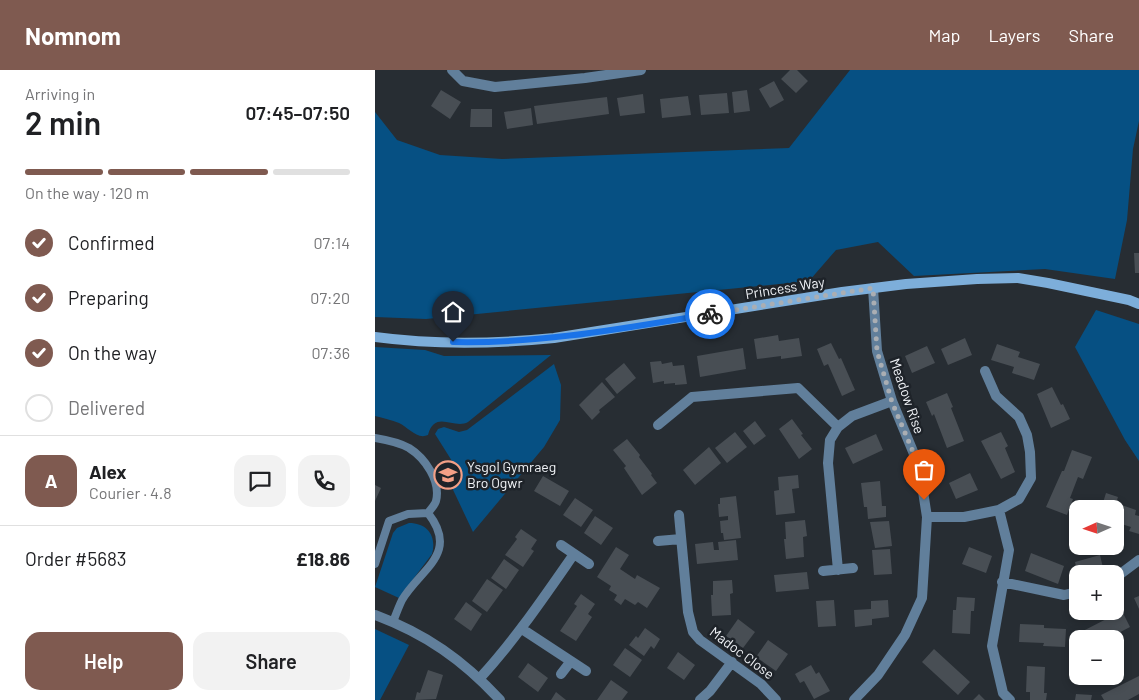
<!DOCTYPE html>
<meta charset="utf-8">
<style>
body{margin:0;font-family:Barlow,sans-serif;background:#f2f2f2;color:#202124;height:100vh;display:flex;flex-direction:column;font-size:19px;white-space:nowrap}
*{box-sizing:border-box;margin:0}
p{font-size:16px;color:#757577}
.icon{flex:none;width:28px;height:28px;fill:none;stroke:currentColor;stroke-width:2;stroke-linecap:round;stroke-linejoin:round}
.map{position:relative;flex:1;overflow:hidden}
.details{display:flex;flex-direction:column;background:#fff;width:375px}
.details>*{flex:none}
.needle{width:32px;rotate:267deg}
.controls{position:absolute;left:694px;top:430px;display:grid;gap:10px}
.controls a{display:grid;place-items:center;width:55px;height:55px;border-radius:10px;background:#fff;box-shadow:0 2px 8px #0003;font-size:25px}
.pin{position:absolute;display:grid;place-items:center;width:42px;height:42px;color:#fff;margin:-51px -21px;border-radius:50% 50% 50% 0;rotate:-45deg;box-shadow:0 0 5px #0007}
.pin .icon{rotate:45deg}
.courier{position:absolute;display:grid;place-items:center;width:50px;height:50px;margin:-25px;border:4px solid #1a73e8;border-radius:50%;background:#fff;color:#222;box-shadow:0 1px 6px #0007}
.headline em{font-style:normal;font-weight:600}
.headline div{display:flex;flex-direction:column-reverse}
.headline{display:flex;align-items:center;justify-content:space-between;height:85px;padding:0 25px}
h1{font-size:32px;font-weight:600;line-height:38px}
.bar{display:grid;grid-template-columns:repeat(4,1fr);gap:8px 5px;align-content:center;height:60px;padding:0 25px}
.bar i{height:6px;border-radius:4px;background:#e0e0e0}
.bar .current{background:#7f5a50}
.bar p{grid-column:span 4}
.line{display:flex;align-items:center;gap:12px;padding:0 25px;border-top:1px solid #e0e0e0}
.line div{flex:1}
.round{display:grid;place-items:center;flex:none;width:52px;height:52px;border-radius:15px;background:#f2f2f2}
ol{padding:0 25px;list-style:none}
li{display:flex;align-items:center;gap:15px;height:55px}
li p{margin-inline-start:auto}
li .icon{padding:5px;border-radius:50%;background:#7f5a50;color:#fff;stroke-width:4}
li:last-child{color:#757577}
li i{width:28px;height:28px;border:2px solid #e0e0e0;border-radius:50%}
.button{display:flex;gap:10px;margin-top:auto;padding:10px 25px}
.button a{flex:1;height:58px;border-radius:15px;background:#7f5a50;color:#fff;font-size:20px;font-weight:600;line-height:58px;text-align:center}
.button a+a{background:#f2f2f2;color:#202124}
header{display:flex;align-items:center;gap:30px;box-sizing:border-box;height:70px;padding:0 25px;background:#7f5a50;color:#fff}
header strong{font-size:24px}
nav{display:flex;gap:28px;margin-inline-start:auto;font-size:18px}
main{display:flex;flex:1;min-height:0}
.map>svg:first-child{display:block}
.green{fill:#065083}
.building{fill:#484e54}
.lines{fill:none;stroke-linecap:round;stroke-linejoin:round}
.lane{stroke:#617f9b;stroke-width:8}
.street{stroke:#617f9b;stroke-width:10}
.secondary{stroke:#7daeda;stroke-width:10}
.done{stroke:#aaaeb3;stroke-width:5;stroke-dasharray:0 9}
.route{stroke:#1a73e8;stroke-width:6}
.labels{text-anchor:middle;stroke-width:5;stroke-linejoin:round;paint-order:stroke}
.street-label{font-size:14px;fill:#f1f4f8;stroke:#1e2329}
.poi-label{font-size:14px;fill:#f1f4f8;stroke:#1e2329;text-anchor:start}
</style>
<header>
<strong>Nomnom</strong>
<nav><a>Map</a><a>Layers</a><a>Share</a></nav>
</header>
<main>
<section class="details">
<div class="headline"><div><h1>2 min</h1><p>Arriving in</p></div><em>07:45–07:50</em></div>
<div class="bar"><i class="current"></i><i class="current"></i><i class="current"></i><i></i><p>On the way · 120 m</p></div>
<ol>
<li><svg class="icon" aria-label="check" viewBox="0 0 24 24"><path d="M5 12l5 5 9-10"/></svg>Confirmed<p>07:14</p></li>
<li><svg class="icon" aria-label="check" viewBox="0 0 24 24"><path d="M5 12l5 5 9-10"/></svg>Preparing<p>07:20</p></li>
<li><svg class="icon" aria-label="check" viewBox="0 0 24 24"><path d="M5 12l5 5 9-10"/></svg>On the way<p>07:36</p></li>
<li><i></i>Delivered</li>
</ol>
<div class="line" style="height:90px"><b class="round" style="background:#7f5a50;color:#fff">A</b><div><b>Alex</b><p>Courier · 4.8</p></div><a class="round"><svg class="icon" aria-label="chat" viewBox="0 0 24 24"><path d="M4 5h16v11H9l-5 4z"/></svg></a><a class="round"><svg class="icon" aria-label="phone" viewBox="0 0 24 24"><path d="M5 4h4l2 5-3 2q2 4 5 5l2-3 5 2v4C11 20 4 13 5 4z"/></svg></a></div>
<div class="line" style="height:65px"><div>Order #5683</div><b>£18.86</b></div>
<div class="button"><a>Help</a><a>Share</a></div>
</section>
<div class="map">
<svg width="764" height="630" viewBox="0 0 764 630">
<rect width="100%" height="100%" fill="#272d33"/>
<!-- green -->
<path class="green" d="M475 0H764V51L758 79 752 150 740 209 670 199 539 206 503 172 461 180 434 211 51 249 0 247V42L22 70 65 85 127 89 414 78Z
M721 240 764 254V391L750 370 700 277Z
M0 277 50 280 69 286 176 285 93 352C79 360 60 339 53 365 42 370 33 357 24 353 17 350 8 348 0 346Z
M179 294 186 315 185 350 169 377 98 462 71 405 82 399 60 364 63 359 69 357 84 362 92 360Z
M34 453C53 453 62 467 57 484L24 528 0 517 18 463 22 458Z
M0 559 34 575 5 630H0Z"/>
<!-- building -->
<path class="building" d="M415 0H422L433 11 421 23 406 9Z
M399 11 409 30 395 38 384 19Z
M66 20 86 32 75 49 56 36Z
M372 20 375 41 359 43 357 22Z
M352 23 354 43 326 45 324 25Z
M268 24 270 43 245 46 242 28Z
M313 26 316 45 287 48 285 29Z
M232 27 234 44 162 54 159 36Z
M156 38 158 55 132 59 129 42Z
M96 39H117V57H95Z
M759 183H764V203H760Z
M403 265 404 271 424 268 427 286 406 289V286L382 289 379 269Z
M590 268 597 285 573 295 566 279Z
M456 273 464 289 466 288 480 320 467 326 453 294 449 296 442 279Z
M622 274 645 282 643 287 665 294 659 310 637 303 639 297 616 290Z
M552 276 560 293 537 303 530 286Z
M368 278 371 299 325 307 322 286Z
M286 291 287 294 297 292 298 296 309 295 312 314 300 315V313L289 314V311L278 313 275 292Z
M249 293 261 308 242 324 230 309Z
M227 312 240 327 224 340 225 342 217 350 204 335Z
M677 317 686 335 688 334 695 349 676 358 662 324Z
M572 323 578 337 576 338 589 371 572 378 559 344 557 346 551 332Z
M417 349 428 364 426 365 437 379 424 389 404 359Z
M380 351 391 366 379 375 368 361Z
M360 362 372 377 352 393 340 378Z
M626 362 633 376 630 378 640 402 626 409 606 371Z
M501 364 508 380 478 394 470 378Z
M252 369 265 385 264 387 277 404 276 405 282 413 267 425 249 398 251 396 238 380Z
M334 377 346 393 320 415 308 400Z
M697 380 717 387 708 409 703 407 695 428 698 429 692 445 671 437 687 401H689Z
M595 403 603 420 581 429 574 413Z
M423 405 424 418 417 419 420 443 401 445 399 421 404 420 403 407Z
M168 406 194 421 185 436 159 421Z
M505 411 507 436H511V447L493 449 492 437H489L486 413Z
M0 415 6 418 0 431Z
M731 423 743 427 741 433 761 440 760 445 764 446V464L754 461 756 457 740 452V439H726Z
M361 426 366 468 349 470 348 463H346L345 451 353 450V446L344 447 343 434H345V428Z
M200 428 218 440 206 457 188 445Z
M220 446 238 458 226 475 209 463Z
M430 450 432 466 428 467 429 487 411 489 409 469H411L410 452Z
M514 451 517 476 500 478 495 452Z
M146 459 162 470 156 479 159 481 148 497 130 485 142 469 140 467Z
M361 470 363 490 322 494 320 474 338 472 339 480H344L343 472Z
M241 477 254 485 245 499 260 509 262 505 285 518 272 538 263 532 260 535 250 529 246 535 239 530 242 525 234 520 236 516 222 507Z
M594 477 617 486 611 503 587 494Z
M515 479 517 504 499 505 497 480Z
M656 483 689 496 683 514 650 501Z
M725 485 729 502 703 504 700 492Z
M129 489 144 500 131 519 116 508Z
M432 502 434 519 401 522 399 505Z
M112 509 128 520 112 542 97 531Z
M357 510 358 523 355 524 356 545 337 546 336 525H338V511Z
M206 524 220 534 213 544 217 547 201 571 185 561 202 536 199 534Z
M764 526V539L759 528Z
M582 527 600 528 599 541H596L595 564 577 563 578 540H581Z
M459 530 461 556 443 557 441 531Z
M513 530 514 547 497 549V555L480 557 479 540 496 539V531Z
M91 532 107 544 96 561 79 549Z
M747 541 755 557 732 569H710L706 562Z
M363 549 380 562 368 578 351 566Z
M645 554 669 555V558L691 559 690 577 668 576 669 573 644 572Z
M270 558 285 569 279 579 276 576 269 586 254 575 261 566 263 568Z
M393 570 413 584 401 601 381 587Z
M250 578 267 590 255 607 238 595Z
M559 579 595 612 583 625 547 592Z
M303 582 320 595 309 610 292 598Z
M153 593 173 608 163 622 143 607Z
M436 595 441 604 444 602 455 621 439 629 429 611 425 613 420 604Z
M652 596 670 597 669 623H672L671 630H655V622H651Z
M53 600 68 605 61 629 40 630 42 622 45 623Z
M764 606V624L753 630H729L726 625Z
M236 610 253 622 247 630H222Z
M181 622 191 630H176Z
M604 624 610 630H598Z
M701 624 717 625 716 630H700Z"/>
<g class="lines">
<!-- lane -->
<path class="lane" d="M0 368C12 370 23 372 34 378 50 388 66 411 61 431 60 435 55 440 53 443
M0 494 14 451 33 444 53 443C85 484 45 499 27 530 24 536 21 544 18 552"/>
<!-- street -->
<path class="street" d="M77 0 88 11 120 17 210 8 266 0
M283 355 317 327 423 318 463 357 477 346 517 331
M624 440 634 480 617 576 628 623 635 630
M304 445 313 542 318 562 325 570 386 614 401 630
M552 447H589L624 440 644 429 656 408 655 382 652 365 644 347 621 326 610 301
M283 471 306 469
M186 475 214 494
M463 500 453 393 455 370 463 357
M448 501 478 498
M740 508 764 490
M627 512 689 525 702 522
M0 545C51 564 88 590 125 630
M147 559 211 601
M186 604 196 591
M105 608C140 570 169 527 199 484
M325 630 335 621 357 592
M479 630 503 605 530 565 547 528 552 447 544 396 517 331 502 281 498 218"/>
<!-- secondary -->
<path class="secondary" d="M0 267C59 275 119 274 179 268L467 222 531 214 602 209 643 208 673 213 754 230 764 234"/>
</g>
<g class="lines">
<!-- done -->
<path class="done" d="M335 244 498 218 502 281 517 332 544 396 549 430"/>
<!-- route -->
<path class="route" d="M78 272C165 274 250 258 335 244"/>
</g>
<!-- icons -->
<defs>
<g id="school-ring" transform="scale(1.4375)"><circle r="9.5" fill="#1e2329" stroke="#f39f86" stroke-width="1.5"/><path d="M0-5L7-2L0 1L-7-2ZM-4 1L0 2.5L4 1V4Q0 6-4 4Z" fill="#f39f86"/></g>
</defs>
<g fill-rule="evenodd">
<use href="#school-ring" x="73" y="405"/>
</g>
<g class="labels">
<!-- street labels -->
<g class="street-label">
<text transform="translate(410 218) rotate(-9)" y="5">Princess Way</text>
<text transform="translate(532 326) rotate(71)" y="5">Meadow Rise</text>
<text transform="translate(367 583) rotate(37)" y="5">Madoc Close</text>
</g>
<!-- poi labels -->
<g class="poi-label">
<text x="92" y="402">Ysgol Gymraeg<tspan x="92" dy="16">Bro Ogwr</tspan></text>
</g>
</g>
</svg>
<div class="controls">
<a><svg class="needle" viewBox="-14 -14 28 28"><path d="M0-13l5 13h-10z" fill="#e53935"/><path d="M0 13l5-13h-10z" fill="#757577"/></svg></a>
<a>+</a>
<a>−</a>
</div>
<div class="pin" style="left:549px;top:430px;background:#ea580c"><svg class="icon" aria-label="bag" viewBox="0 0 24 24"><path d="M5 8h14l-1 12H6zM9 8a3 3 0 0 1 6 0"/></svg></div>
<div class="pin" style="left:78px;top:272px;background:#1f2937"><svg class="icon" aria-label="home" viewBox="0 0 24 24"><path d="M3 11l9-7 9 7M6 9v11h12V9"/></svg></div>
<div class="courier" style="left:335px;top:244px"><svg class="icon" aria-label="bike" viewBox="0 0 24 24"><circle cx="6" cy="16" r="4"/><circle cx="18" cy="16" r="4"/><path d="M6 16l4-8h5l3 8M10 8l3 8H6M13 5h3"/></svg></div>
</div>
</main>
